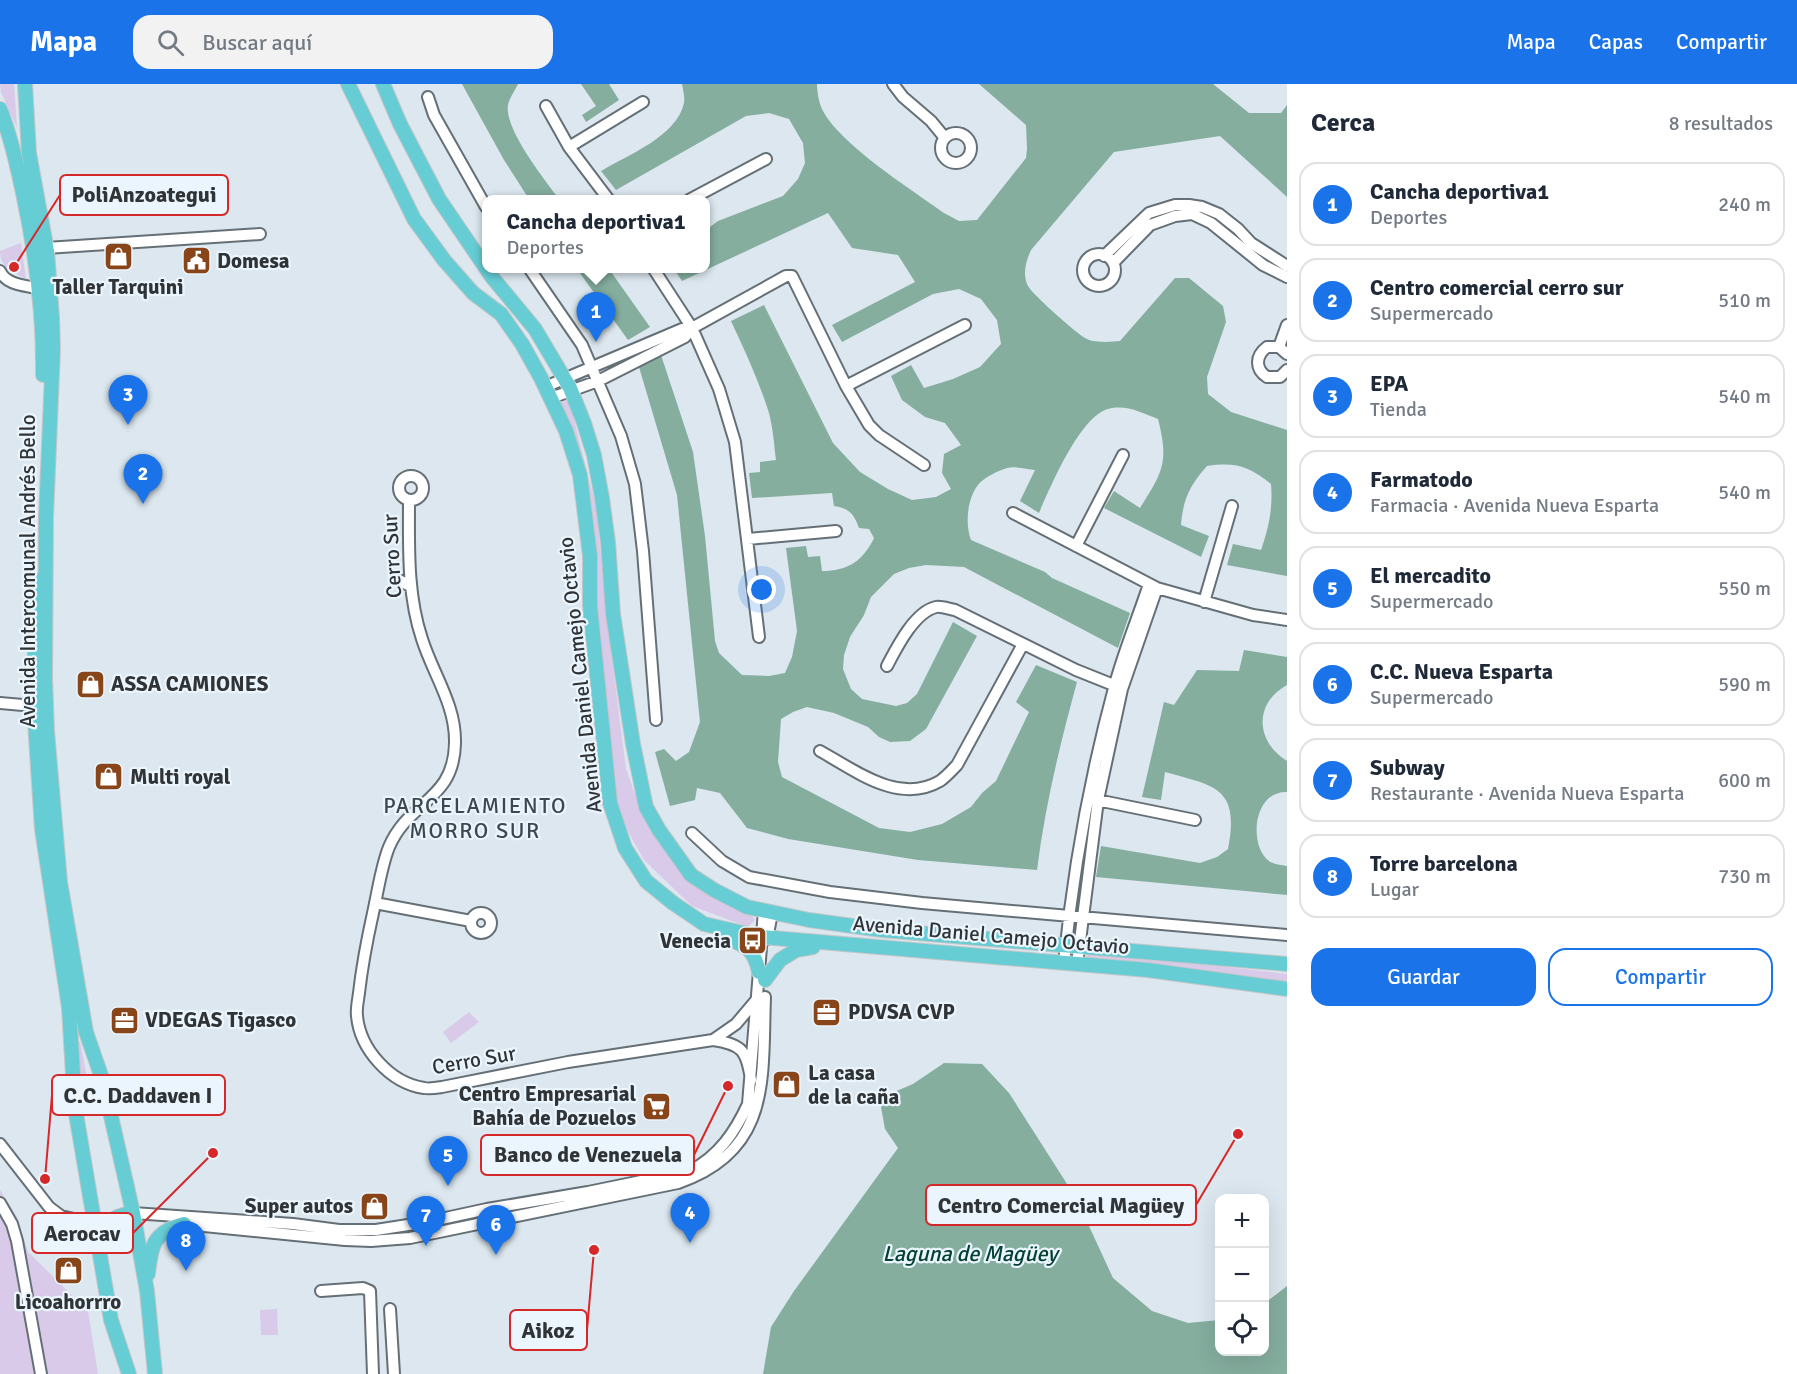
<!DOCTYPE html>
<html lang="es">
<head>
<meta charset="utf-8">
<style>
  body { margin:0; font-family:Signika,sans-serif; background:#f2f2f3; color:#1f2937 }
  .controls { position:absolute; right:18px; bottom:18px; display:grid; overflow:hidden; border-radius:12px; box-shadow:0 6px 24px #0002 }
  .controls button { width:54px; height:54px; display:grid; place-items:center; padding:0; border:0; border-bottom:2px solid #e0e1e3; background:#fff; color:#1f2937; font:30px sans-serif }
  .you { position:absolute; left:762px; top:506px; width:21px; height:21px; margin:-15px; border:4px solid #fff; border-radius:50%; background:#1a73e8; box-shadow:0 0 0 9px #1a73e833 }
  .badge { display:grid; place-items:center; width:39px; height:39px; border-radius:50%; background:#1a73e8; color:#fff; font-size:20px; font-weight:700 }
  .pin { position:absolute; translate:-50% -50px; filter:drop-shadow(0 2px 3px #0008) }
  .pin::after { content:''; position:absolute; top:32px; width:21px; height:18px; background:inherit; clip-path:polygon(0 0,100% 0,50% 100%) }
  .popup { position:absolute; left:482px; top:111px; width:228px; height:78px; box-sizing:border-box; display:grid; place-content:center; border-radius:12px; background:#fff; filter:drop-shadow(0 2px 4px #0005); font-size:20px; white-space:nowrap; color:#747a83 }
  .popup b { font-size:22px; color:#1f2937 }
  .popup::after { content:''; position:absolute; left:50%; top:100%; margin-left:-12px; border:12px solid transparent; border-top-color:#fff }
  .list { margin:0; padding:0; list-style:none }
  h2 { display:flex; justify-content:space-between; align-items:center; height:78px; margin:0; padding:0 24px; font-size:26px }
  h2 small { font-size:20px; font-weight:400; color:#747a83 }
  .list li { display:grid; grid-template-columns:39px 1fr auto; gap:18px; align-items:center; box-sizing:border-box; height:84px; margin:0 12px 12px; padding:0 12px; border:2px solid #e0e1e3; border-radius:18px }
  .list b { display:block; font-size:22px; white-space:nowrap }
  .list p { margin:0; font-size:20px; white-space:nowrap; color:#747a83 }
  .list em { font-size:20px; font-style:normal; color:#747a83 }
  .actions { display:flex; gap:12px; padding:18px 24px }
  .actions a { flex:1; padding:14px 0; border:2px solid #1a73e8; border-radius:18px; text-align:center; font-size:21px; color:#1a73e8 }
  .actions .main { background:#1a73e8; color:#fff }
  .icon { flex:none; width:33px; height:33px; fill:none; stroke:currentColor; stroke-width:2; stroke-linecap:round; stroke-linejoin:round }
  .map { position:relative; flex:none; width:1287px; height:1290px; overflow:hidden }
  header { display:flex; align-items:center; gap:36px; box-sizing:border-box; height:84px; padding:0 30px; background:#1a73e8; color:#fff }
  header strong { font-size:28px }
  nav { display:flex; gap:33px; margin-inline-start:auto; font-size:21px }
  .search { width:420px; height:54px; background:#f2f2f3; display:flex; align-items:center; gap:15px; box-sizing:border-box; padding:0 21px; border-radius:18px; color:#747a83; font-size:22px }
  main { display:flex }
  aside { flex:1; background:#fff }
  .map>svg:first-child { display:block }
  .green { fill:#d8cae8 }
  .water { fill:#85ae9f }
  .lines { fill:none; stroke-linecap:round; stroke-linejoin:round }
  .minor-casing { stroke:#656f76; stroke-width:14 }
  .major-casing { stroke:#c5c6c7; stroke-width:16 }
  .minor { stroke:#fff; stroke-width:10 }
  .major { stroke:#66cdd5; stroke-width:14 }
  .labels { text-anchor:middle; stroke-width:4.5; stroke-linejoin:round; paint-order:stroke }
  .poi-label { font-size:21px; font-weight:bold; fill:#303437; stroke:#eaf5fd; text-anchor:start }
  .street-label { font-size:21px; fill:#303437; stroke:#eaf5fd }
  .neighbourhood-label { font-size:22px; letter-spacing:1.5px; fill:#3d474d; stroke:#eaf5fd }
  .water-label { font-size:22px; font-style:italic; fill:#044132; stroke:#eaf5fd }
  .leader { fill:none; stroke:#d62828; stroke-width:2 }
  .callout-dot { fill:#d62828; stroke:#eaf5fd; stroke-width:2 }
  .callout { fill:#eaf5fd; stroke:#d62828; stroke-width:2 }
  .callout-label { font-size:22px; text-anchor:middle; font-weight:bold; fill:#303437 }
</style>
</head>
<body>
<header>
<strong>Mapa</strong>
<div class="search"><svg class="icon" aria-label="search" viewBox="0 0 24 24"><circle cx="10" cy="10" r="6"/><path d="M15 15l6 6"/></svg>Buscar aquí</div>
<nav><a>Mapa</a><a>Capas</a><a>Compartir</a></nav>
</header>
<main>
<div class="map">
<svg width="1287" height="1290" viewBox="0 0 1287 1290">
  <rect width="100%" height="100%" fill="#dce7ef"/>
  <path class="green" d="M 0,0 L 14,0 L 17,44 L 1,8 Z
    M 21,159 L 26,195 C 13,188 0,184 0,167 Z
    M 569,316 L 596,423 L 609,552 L 626,685 L 644,735 L 687,794 L 751,831 L 755,836 L 748,843 L 692,822 L 644,776 L 619,731 L 610,685 L 605,599 L 585,405 L 560,319 Z
    M 1088,870 L 1168,876 L 1287,890 L 1287,900 L 1178,882 L 1086,874 Z
    M 469,928 L 479,938 L 451,959 L 443,948 Z
    M 80,957 L 94,1030 L 86,1029 L 77,998 L 75,959 Z
    M 0,1106 L 17,1133 L 28,1168 L 88,1227 L 98,1290 L 0,1290 Z
    M 277,1225 L 278,1251 L 261,1251 L 260,1226 Z"/>
  <path class="water" d="M 462,0 L 518,0 C 515,6 509,15 508,21 C 504,45 545,96 559,115 L 529,115 L 504,76 Z
    M 581,0 L 609,0 L 619,16 L 586,38 L 582,31 L 596,22 Z
    M 682,0 L 817,0 C 817,8 819,20 823,27 C 842,62 911,105 944,129 L 959,137 L 977,136 L 1026,74 L 1027,65 L 1026,41 L 979,0 L 1213,0 L 1249,29 L 1281,29 L 1287,21 L 1287,113 L 1220,52 L 1114,68 L 1031,166 C 1026,177 1022,190 1028,202 C 1032,210 1078,251 1087,255 C 1095,259 1112,258 1120,257 L 1175,194 L 1189,194 L 1223,222 L 1226,238 L 1207,293 L 1208,310 L 1231,328 L 1287,346 L 1287,492 L 1227,481 L 1233,460 L 1261,466 C 1269,443 1273,424 1271,400 C 1248,382 1236,378 1207,382 C 1190,401 1183,415 1181,441 L 1209,452 L 1201,473 L 1104,424 L 1114,407 L 1140,424 C 1163,388 1169,378 1158,335 C 1142,329 1126,320 1108,325 C 1080,332 1050,404 1039,429 L 1020,417 L 1035,386 C 1027,385 1015,382 1007,384 C 998,387 984,393 978,401 C 967,415 965,440 971,456 L 1045,488 L 1052,494 L 1130,529 L 1118,564 L 964,483 L 926,481 L 909,484 L 894,490 L 871,513 L 864,531 L 850,553 L 844,571 L 843,585 L 851,605 L 862,615 L 896,622 L 907,619 L 917,610 L 953,538 L 977,552 L 926,645 L 910,657 L 890,658 L 879,653 L 868,643 L 834,629 L 807,623 L 793,628 L 781,635 L 778,678 L 782,693 L 879,744 L 910,748 L 942,740 L 971,723 L 982,709 L 996,697 L 1029,628 L 1016,618 L 1036,581 L 1077,598 C 1060,660 1045,722 1037,786 L 918,776 L 788,755 L 747,744 L 720,709 L 697,704 L 695,716 L 670,722 L 655,668 L 664,665 L 676,677 L 689,668 L 700,638 L 677,411 L 639,283 L 661,271 L 693,368 L 705,452 L 715,557 L 719,569 L 742,591 L 769,592 L 785,589 L 792,573 L 797,547 L 786,464 L 806,462 L 808,473 L 820,472 L 822,487 C 848,487 863,477 874,454 L 869,445 L 859,444 C 854,430 849,424 834,422 L 832,409 L 752,414 L 749,389 L 760,388 L 760,378 L 776,376 C 774,360 773,344 769,329 C 759,297 745,267 731,237 L 764,221 L 833,359 L 860,388 L 888,405 L 912,416 L 936,413 L 951,405 L 942,389 L 944,370 L 961,361 L 945,339 L 925,333 L 902,316 L 891,292 L 911,281 L 924,304 L 953,295 L 980,283 L 1001,260 L 997,236 L 981,215 L 959,205 L 933,210 L 842,258 L 832,241 L 915,198 L 898,171 L 852,164 L 828,129 L 682,197 L 674,185 L 706,184 L 706,146 L 718,137 L 783,112 L 798,95 L 805,79 L 803,59 L 789,35 L 769,29 L 746,32 L 616,106 L 601,87 C 628,71 677,52 684,19 C 685,13 683,6 682,0 Z
    M 577,185 L 609,185 L 650,243 L 628,256 Z
    M 1244,566 L 1287,573 L 1287,601 C 1254,619 1255,657 1287,677 L 1287,708 C 1252,707 1249,763 1269,777 C 1273,780 1281,781 1287,782 L 1287,811 L 1096,793 L 1101,762 L 1200,779 L 1217,773 L 1228,765 C 1240,703 1215,702 1165,688 L 1161,716 L 1142,713 L 1164,618 L 1174,621 L 1197,586 L 1239,587 Z
    M 944,979 L 982,980 L 1009,1009 L 1076,1114 L 1113,1194 L 1152,1227 L 1188,1239 L 1219,1236 L 1220,1268 L 1264,1268 L 1265,1219 L 1287,1202 L 1287,1290 L 763,1290 L 771,1243 L 794,1207 L 898,1064 L 885,1045 L 881,1023 L 892,1009 L 913,1000 Z"/>
  <g class="lines">
    <defs>
      <path id="minor" d="M 893,0 L 903,13 L 931,37 L 945,54
        M 428,13 L 434,31 L 486,123
        M 546,22 L 569,63 L 609,116
        M941 64a15 15 0 1 1 30 0a15 15 0 1 1-30 0Z
        M 569,63 L 643,18
        M 689,116 L 766,75
        M 46,164 L 260,150
        M1083 186a16 16 0 1 1 32 0a16 16 0 1 1-32 0Z
        M 1104,172 L 1149,129 L 1175,121 L 1189,121 L 1202,123 L 1219,130 L 1238,145 L 1251,159 L 1287,182
        M 1113,179 L 1150,141 L 1175,132 L 1192,130 L 1211,139 L 1263,181 L 1287,193
        M 529,184 L 582,261 L 621,352 L 635,400 L 643,467 L 656,636
        M 653,184 L 692,244 L 719,305 L 735,358 L 759,553
        M 0,187 C 7,202 26,201 40,205
        M 1279,263 L 1287,241
        M 1287,270 L 1279,263 L 1267,263 C 1255,272 1255,285 1267,293 L 1280,293 L 1287,286
        M 846,302 L 965,241
        M 545,303 L 682,245 L 692,244
        M 551,314 L 598,297 L 685,253 L 692,244 L 786,192 L 792,192 L 846,302 L 869,341 L 879,351 L 924,381
        M399 404a12 12 0 1 1 24 0a12 12 0 1 1-24 0Z
        M 409,416 C 409,463 407,510 422,555 C 433,590 456,621 455,659 C 454,717 409,716 389,763 C 381,783 378,807 373,829 C 367,856 362,882 359,909 C 358,917 356,925 357,932 C 360,965 390,999 424,1004 C 429,1005 436,1004 442,1003 L 568,978 L 713,956 C 742,960 747,967 751,996
        M 1013,429 L 1157,504 L 1253,531 L 1287,536
        M 748,455 L 836,447
        M 1076,462 L 1123,371
        M 399,496 L 410,502
        M 1204,518 L 1232,422
        M 887,582 C 896,565 914,528 936,523 C 941,522 949,525 955,526 L 1076,586 L 1121,604
        M 0,619 L 34,622
        M 820,667 C 856,687 899,721 940,697 C 946,693 952,686 957,681 L 1023,560
        M 1092,715 L 1195,736
        M 692,749 L 722,777 L 749,793 L 830,808 L 922,819 L 1287,851
        M 375,819 L 471,837
        M471 839a10 10 0 1 1 20 0a10 10 0 1 1-20 0Z
        M 767,855 L 772,829
        M 1064,879 C 1073,787 1090,693 1114,604 C 1123,569 1138,534 1149,500
        M 1077,880 L 1098,716 L 1122,605 L 1157,504
        M 713,956 L 736,940 L 758,914
        M 0,1060 L 49,1123 L 61,1132 L 95,1140
        M 0,1119 L 12,1140 L 17,1157 L 41,1290
        M 133,1129 L 293,1140 L 339,1146 L 376,1146 L 427,1138 L 487,1125 L 588,1108 L 690,1087 C 719,1072 735,1048 748,1020 L 764,827
        M 184,1140 L 345,1156 L 371,1157 L 410,1154 L 678,1099 C 772,1067 762,994 765,913
        M 321,1207 L 363,1204 L 370,1207 L 373,1290
        M 390,1225 L 394,1290"/>
      <path id="major" d="M 25,0 L 29,69 L 47,167 L 52,233 L 53,265 L 46,433 L 45,595 L 47,647 L 60,798 L 86,948 L 103,997 L 133,1129 L 147,1207 L 155,1290
        M 348,0 L 414,135 L 444,176 L 473,209 L 501,230 L 522,260 L 541,294 L 566,347 L 580,391 L 590,472 L 590,522 L 610,719 L 625,764 L 646,797 L 673,819 L 704,840 L 761,853 L 1148,886 L 1287,905
        M 383,0 L 400,40 L 439,115 L 492,193 L 535,245 L 570,304 L 584,339 L 594,371 L 602,414 L 608,458 L 613,530 L 633,660 L 646,723 L 659,746 L 691,791 L 714,806 L 747,823 L 809,836 L 882,846 L 1287,880
        M 0,25 C 11,53 17,80 23,109 C 36,170 44,229 43,291
        M 36,496 L 34,622 L 42,745 L 69,924 L 75,1024 L 111,1236 L 129,1290
        M 724,852 C 745,862 754,864 759,888
        M 765,896 L 780,876 L 796,866 L 813,863
        M 98,1157 C 107,1138 112,1132 133,1129
        M 148,1190 C 151,1162 153,1148 184,1140"/>
    </defs>
    <use href="#minor" class="minor-casing"/>
    <use href="#major" class="major-casing"/>
    <use href="#minor" class="minor"/>
    <use href="#major" class="major"/>
  </g>
  <defs>
    <symbol id="shop-square" viewBox="-11 -11 22 22"><rect x="-9" y="-9" width="18" height="18" rx="4" fill="#89451a" stroke="#eaf5fd"/><path d="M-5-2.5h2.3a2.7 3.5 0 0 1 5.4 0H5L5.5 6h-11ZM-1.5-2.5h3a1.5 2.3 0 0 0-3 0Z" fill="#fff"/></symbol>
    <symbol id="civic-square" viewBox="-11 -11 22 22"><rect x="-9" y="-9" width="18" height="18" rx="4" fill="#89451a" stroke="#eaf5fd"/><path d="M-.6-6.5H3V-4.5H.6V-3L4-1V1h2V6H-6V1h2V-1L-.6-3ZM-1.2 2.5V6h2.4V2.5Z" fill="#fff"/></symbol>
    <symbol id="bus-square" viewBox="-11 -11 22 22"><rect x="-9" y="-9" width="18" height="18" rx="4" fill="#89451a" stroke="#eaf5fd"/><path d="M-5-6H5V4H4V6H2V4H-2V6H-4V4H-5ZM-3.5-4V0h7V-4ZM-3.5 1.2v1.5H-2V1.2ZM2 1.2v1.5H3.5V1.2Z" fill="#fff"/></symbol>
    <symbol id="office-square" viewBox="-11 -11 22 22"><rect x="-9" y="-9" width="18" height="18" rx="4" fill="#89451a" stroke="#eaf5fd"/><path d="M-6-3h4V-5.5h4V-3h4V5H-6ZM-1-4.5V-3h2v-1.5ZM-6 0V1H6V0Z" fill="#fff"/></symbol>
    <symbol id="supermarket-square" viewBox="-11 -11 22 22"><rect x="-9" y="-9" width="18" height="18" rx="4" fill="#89451a" stroke="#eaf5fd"/><path d="M-6-5.5h2.5l.6 2H6L4.5 2H-2.5L-4.4-4H-6ZM-1.5 3.2a1.3 1.3 0 1 0 .1 0ZM3 3.2a1.3 1.3 0 1 0 .1 0Z" fill="#fff"/></symbol>
  </defs>
  <g fill-rule="evenodd">
    <use href="#shop-square" x="102" y="156" width="33" height="33"/>
    <use href="#civic-square" x="180" y="160" width="33" height="33"/>
    <use href="#shop-square" x="74" y="584" width="33" height="33"/>
    <use href="#shop-square" x="92" y="676" width="33" height="33"/>
    <use href="#bus-square" x="736" y="840" width="33" height="33"/>
    <use href="#office-square" x="810" y="912" width="33" height="33"/>
    <use href="#office-square" x="108" y="920" width="33" height="33"/>
    <use href="#shop-square" x="770" y="984" width="33" height="33"/>
    <use href="#supermarket-square" x="640" y="1006" width="33" height="33"/>
    <use href="#shop-square" x="358" y="1106" width="33" height="33"/>
    <use href="#shop-square" x="52" y="1170" width="33" height="33"/>
  </g>
  <g class="labels">
    <g class="poi-label">
      <text x="217" y="184">Domesa</text>
      <text x="118" y="210" text-anchor="middle">Taller Tarquini</text>
      <text x="111" y="607">ASSA CAMIONES</text>
      <text x="130" y="700">Multi royal</text>
      <text x="731" y="864" text-anchor="end">Venecia</text>
      <text x="848" y="935">PDVSA CVP</text>
      <text x="145" y="943">VDEGAS Tigasco</text>
      <text x="808" y="996">La casa<tspan x="808" dy="24">de la caña</tspan></text>
      <text x="636" y="1017" text-anchor="end">Centro Empresarial<tspan x="636" dy="24">Bahía de Pozuelos</tspan></text>
      <text x="353" y="1129" text-anchor="end">Super autos</text>
      <text x="68" y="1225" text-anchor="middle">Licoahorrro</text>
    </g>
    <g class="street-label">
      <text transform="translate(392 472) rotate(-93)" y="7">Cerro Sur</text>
      <text transform="translate(28 487) rotate(-90)" y="7">Avenida Intercomunal Andrés Bello</text>
      <text transform="translate(580 591) rotate(-96)" y="7">Avenida Daniel Camejo Octavio</text>
      <text transform="translate(991 851) rotate(5)" y="7">Avenida Daniel Camejo Octavio</text>
      <text transform="translate(474 976) rotate(-10)" y="7">Cerro Sur</text>
    </g>
    <g class="neighbourhood-label">
      <text x="475" y="729">PARCELAMIENTO<tspan x="475" dy="25">MORRO SUR</tspan></text>
    </g>
    <g class="water-label">
      <text x="970" y="1177">Laguna de Magüey</text>
    </g>
  </g>
  <path class="leader" d="M14 183L60 111M45 1095L52 1011M728 1002L694 1071M1238 1050L1196 1121M213 1069L133 1149M594 1166L587 1246"/>
  <g class="callout-dot">
    <circle cx="14" cy="183" r="6"/>
    <circle cx="45" cy="1095" r="6"/>
    <circle cx="728" cy="1002" r="6"/>
    <circle cx="1238" cy="1050" r="6"/>
    <circle cx="213" cy="1069" r="6"/>
    <circle cx="594" cy="1166" r="6"/>
  </g>
  <g class="callout">
    <rect x="60" y="91" width="168" height="40" rx="6"/>
    <rect x="52" y="991" width="173" height="40" rx="6"/>
    <rect x="481" y="1051" width="213" height="40" rx="6"/>
    <rect x="926" y="1101" width="270" height="40" rx="6"/>
    <rect x="32" y="1129" width="101" height="40" rx="6"/>
    <rect x="510" y="1226" width="77" height="40" rx="6"/>
  </g>
  <g class="callout-label">
    <text x="144" y="118">PoliAnzoategui</text>
    <text x="138" y="1019">C.C. Daddaven I</text>
    <text x="588" y="1078">Banco de Venezuela</text>
    <text x="1061" y="1129">Centro Comercial Magüey</text>
    <text x="82" y="1157">Aerocav</text>
    <text x="548" y="1254">Aikoz</text>
  </g>
</svg>
<div class="controls">
<button>+</button>
<button>−</button>
<button><svg class="icon" aria-label="locate" viewBox="0 0 24 24"><circle cx="12" cy="12" r="6"/><path d="M12 2v4M12 18v4M2 12h4M18 12h4"/></svg></button>
</div>
<div class="you"></div>
<div class="pin badge" style="left:596px;top:258px">1</div>
<div class="popup"><b>Cancha deportiva1</b>Deportes</div>
<div class="pin badge" style="left:143px;top:420px">2</div>
<div class="pin badge" style="left:128px;top:341px">3</div>
<div class="pin badge" style="left:690px;top:1159px">4</div>
<div class="pin badge" style="left:448px;top:1102px">5</div>
<div class="pin badge" style="left:496px;top:1171px">6</div>
<div class="pin badge" style="left:426px;top:1162px">7</div>
<div class="pin badge" style="left:186px;top:1187px">8</div>
</div>
<aside>
<h2>Cerca<small>8 resultados</small></h2>
<ul class="list">
<li><span class="badge">1</span><div><b>Cancha deportiva1</b><p>Deportes</p></div><em>240 m</em></li>
<li><span class="badge">2</span><div><b>Centro comercial cerro sur</b><p>Supermercado</p></div><em>510 m</em></li>
<li><span class="badge">3</span><div><b>EPA</b><p>Tienda</p></div><em>540 m</em></li>
<li><span class="badge">4</span><div><b>Farmatodo</b><p>Farmacia · Avenida Nueva Esparta</p></div><em>540 m</em></li>
<li><span class="badge">5</span><div><b>El mercadito</b><p>Supermercado</p></div><em>550 m</em></li>
<li><span class="badge">6</span><div><b>C.C. Nueva Esparta</b><p>Supermercado</p></div><em>590 m</em></li>
<li><span class="badge">7</span><div><b>Subway</b><p>Restaurante · Avenida Nueva Esparta</p></div><em>600 m</em></li>
<li><span class="badge">8</span><div><b>Torre barcelona</b><p>Lugar</p></div><em>730 m</em></li>
</ul>
<div class="actions"><a class="main">Guardar</a><a>Compartir</a></div>
</aside>
</main>
</body>
</html>
